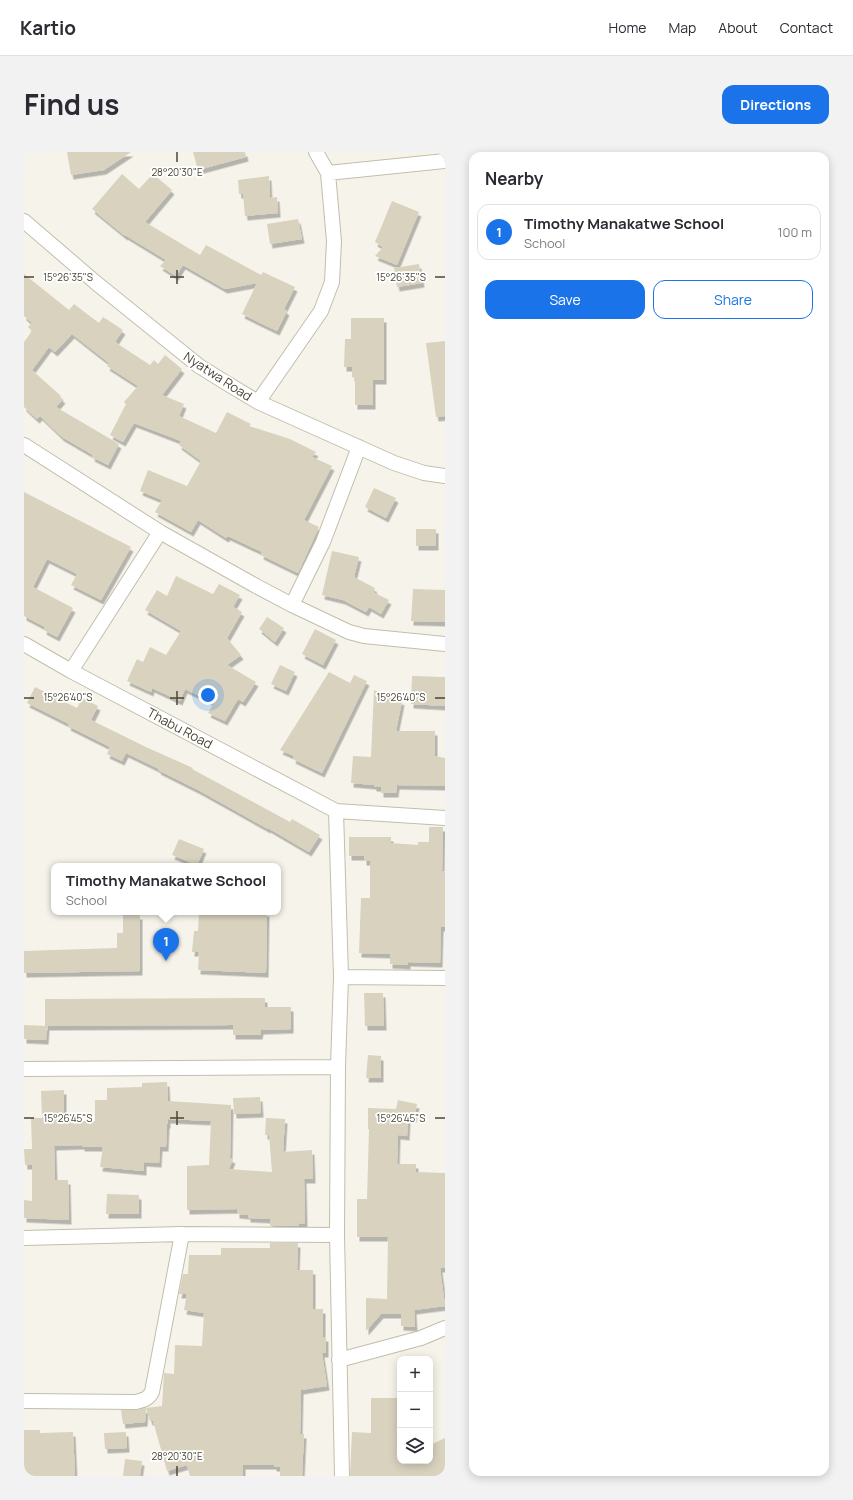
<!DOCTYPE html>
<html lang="en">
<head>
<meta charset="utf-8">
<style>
  body { margin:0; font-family:Manrope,sans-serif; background:#f2f2f3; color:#2b2b33 }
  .controls { position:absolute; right:12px; bottom:12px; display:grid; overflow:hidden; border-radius:8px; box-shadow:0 2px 10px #0003 }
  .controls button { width:36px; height:36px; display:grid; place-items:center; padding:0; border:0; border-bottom:1px solid #e1e1e2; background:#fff; color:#2b2b33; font:20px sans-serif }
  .you { position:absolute; left:184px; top:543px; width:14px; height:14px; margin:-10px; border:3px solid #fff; border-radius:50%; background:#1a73e8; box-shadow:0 0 0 6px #1a73e833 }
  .badge { display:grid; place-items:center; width:26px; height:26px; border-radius:50%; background:#1a73e8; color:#fff; font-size:13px; font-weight:700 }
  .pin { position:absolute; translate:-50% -33px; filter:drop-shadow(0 1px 2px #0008) }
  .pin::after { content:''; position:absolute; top:21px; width:14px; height:12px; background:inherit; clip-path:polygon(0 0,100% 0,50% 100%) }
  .popup { position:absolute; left:27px; top:711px; width:230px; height:52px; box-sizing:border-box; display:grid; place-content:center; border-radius:8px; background:#fff; filter:drop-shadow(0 1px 3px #0005); font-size:13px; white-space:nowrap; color:#7c7c81 }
  .popup b { font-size:15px; color:#2b2b33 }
  .popup::after { content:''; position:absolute; left:50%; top:100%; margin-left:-8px; border:8px solid transparent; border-top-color:#fff }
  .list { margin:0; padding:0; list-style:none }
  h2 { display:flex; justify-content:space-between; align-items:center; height:52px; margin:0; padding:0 16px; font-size:17px }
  h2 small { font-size:13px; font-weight:400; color:#7c7c81 }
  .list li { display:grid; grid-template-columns:26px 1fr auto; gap:12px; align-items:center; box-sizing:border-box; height:56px; margin:0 8px 8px; padding:0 8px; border:1px solid #e1e1e2; border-radius:12px }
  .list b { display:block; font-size:15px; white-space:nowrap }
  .list p { margin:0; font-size:13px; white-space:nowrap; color:#7c7c81 }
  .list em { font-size:13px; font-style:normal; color:#7c7c81 }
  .actions { display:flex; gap:8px; padding:12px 16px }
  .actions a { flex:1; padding:9px 0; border:1px solid #1a73e8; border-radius:12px; text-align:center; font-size:14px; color:#1a73e8 }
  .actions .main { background:#1a73e8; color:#fff }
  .icon { flex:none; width:22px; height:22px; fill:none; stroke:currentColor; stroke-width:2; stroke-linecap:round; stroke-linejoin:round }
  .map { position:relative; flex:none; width:421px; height:1324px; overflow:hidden; border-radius:12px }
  header { display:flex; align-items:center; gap:24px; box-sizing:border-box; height:56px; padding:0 20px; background:#fff; border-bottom:1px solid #e1e1e2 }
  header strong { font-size:19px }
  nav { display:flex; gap:22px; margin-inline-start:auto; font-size:14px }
  .intro { display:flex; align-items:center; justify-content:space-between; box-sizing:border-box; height:96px; padding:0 24px }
  h1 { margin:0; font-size:28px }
  .button { padding:10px 18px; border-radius:12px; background:#1a73e8; color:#fff; font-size:14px; font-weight:700 }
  main { display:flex; gap:24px; padding:0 24px }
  aside { flex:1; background:#fff; border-radius:12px; box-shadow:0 2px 10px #0003 }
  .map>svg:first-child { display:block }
  .building { fill:#d8d2be; filter:url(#shadow) }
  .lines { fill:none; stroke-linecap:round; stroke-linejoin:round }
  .street-casing { stroke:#c2beab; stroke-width:16 }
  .street { stroke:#fff; stroke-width:14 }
  .ticks { fill:none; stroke:#4a4637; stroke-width:1.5 }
  .labels { text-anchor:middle; stroke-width:3.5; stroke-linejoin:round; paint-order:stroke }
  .street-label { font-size:13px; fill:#4a4637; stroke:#fff }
  .ticks-label { font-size:10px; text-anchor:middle; fill:#4a4637; stroke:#fff; stroke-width:3.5; stroke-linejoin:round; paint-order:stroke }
</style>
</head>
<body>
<header>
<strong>Kartio</strong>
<nav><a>Home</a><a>Map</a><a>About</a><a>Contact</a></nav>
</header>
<div class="intro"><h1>Find us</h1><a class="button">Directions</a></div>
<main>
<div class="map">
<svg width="421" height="1324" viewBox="0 0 421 1324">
  <defs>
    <filter id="shadow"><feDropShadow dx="2.5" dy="4.5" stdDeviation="0" flood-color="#0004"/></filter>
  </defs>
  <rect width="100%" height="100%" fill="#f6f4ea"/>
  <path class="building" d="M 43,0 L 107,0 L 80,18 L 47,23 Z
    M 169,0 L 221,0 L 222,5 L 174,18 Z
    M 98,22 L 115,37 L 129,22 L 148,38 L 121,70 L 176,103 L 182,93 L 237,123 L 239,120 L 271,135 L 260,157 L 263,159 L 253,179 L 218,162 L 233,131 L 201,137 L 159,113 L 152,124 L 136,114 L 142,108 L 101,83 L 101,84 L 68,57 Z
    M 245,24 L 246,46 L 253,45 L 254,61 L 221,64 L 219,42 L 215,42 L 214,28 Z
    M 368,49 L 395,60 L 373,113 L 351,104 L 359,95 L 351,90 Z
    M 274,67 L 278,87 L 246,92 L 243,72 Z
    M 395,112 L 398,131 L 373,135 L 370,116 Z
    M 0,122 L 45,158 L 50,152 L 75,171 L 79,165 L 99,178 L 91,190 L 126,213 L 130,208 L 134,212 L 141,203 L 158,217 L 138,243 L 160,252 L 155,264 L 192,281 L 203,260 L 227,272 L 225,274 L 266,287 L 292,300 L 288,305 L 308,314 L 280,368 L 295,375 L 274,421 L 237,403 L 238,400 L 204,384 L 202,386 L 174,368 L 167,380 L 131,360 L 138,348 L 116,339 L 124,318 L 163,334 L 177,309 L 155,293 L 157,289 L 110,271 L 99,290 L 86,283 L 102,252 L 100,250 L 114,234 L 83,214 L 85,211 L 48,182 L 31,200 L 25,195 L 8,218 L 37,244 L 36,245 L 39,247 L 32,255 L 95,292 L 84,313 L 68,305 L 69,303 L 38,285 L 16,264 L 13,267 L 0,255 L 0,190 L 8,179 L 4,175 L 8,171 L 0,164 Z
    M 327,166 L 360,166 L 360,228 L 349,228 L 349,253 L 331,253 L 331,226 L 328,225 L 328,215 L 320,215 L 321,187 L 327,187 Z
    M 421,189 L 421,264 L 412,265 L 402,191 Z
    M 350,336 L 372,346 L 362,366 L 341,355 Z
    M 0,340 L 107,395 L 77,448 L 47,433 L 53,422 L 23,407 L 9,435 L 49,456 L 33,485 L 20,478 L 21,475 L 0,464 Z
    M 392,377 L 412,377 L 412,394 L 392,394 Z
    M 308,399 L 335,405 L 330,425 L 351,436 L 349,440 L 365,448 L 357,462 L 345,455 L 342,460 L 319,448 L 298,443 Z
    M 152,424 L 189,442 L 195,432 L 216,443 L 209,455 L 218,460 L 203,486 L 217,503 L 203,513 L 232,530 L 219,550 L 214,547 L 201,569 L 184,561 L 190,551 L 161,537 L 156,549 L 128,536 L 127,540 L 103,529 L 113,507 L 119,510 L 126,495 L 142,503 L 157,479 L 121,458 L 133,438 L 143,444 Z
    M 389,437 L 421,438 L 421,470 L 387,469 Z
    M 243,465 L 260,476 L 251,490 L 235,477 Z
    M 291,477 L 312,488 L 299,513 L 278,502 Z
    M 256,513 L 271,520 L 262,539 L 247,532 Z
    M 305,520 L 326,531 L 330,523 L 343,529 L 298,621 L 269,607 L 270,604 L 256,598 Z
    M 388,524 L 421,525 L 421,554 L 387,552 Z
    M 11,535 L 53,556 L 58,546 L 74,554 L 67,568 L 124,596 L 169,616 L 168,617 L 266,670 L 268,667 L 296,683 L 285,700 L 244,676 L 244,677 L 176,639 L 134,618 L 135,617 L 102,601 L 98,609 L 83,602 L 86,595 L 44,574 L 45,572 L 3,551 Z
    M 350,538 L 378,549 L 372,579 L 411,579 L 411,604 L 421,606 L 421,634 L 373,633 L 372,641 L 357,641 L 357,635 L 350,635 L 350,633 L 327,631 L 329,604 L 347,605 Z
    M 405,675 L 419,675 L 418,719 L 421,720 L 421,775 L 417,775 L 416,811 L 384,810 L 384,813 L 366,812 L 366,802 L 335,801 L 337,746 L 346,746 L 346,709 L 340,709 L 340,704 L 325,704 L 325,685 L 367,685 L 367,691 L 394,693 L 394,690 L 405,690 Z
    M 155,687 L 180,697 L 173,713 L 148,703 Z
    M 218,760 L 243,760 L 242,821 L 174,818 L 175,800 L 168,800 L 170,779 L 174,779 L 175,761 L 218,763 Z
    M 99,763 L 116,763 L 116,819 L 0,821 L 0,799 L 93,796 L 93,781 L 99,781 Z
    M 340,841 L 359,841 L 360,874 L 341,874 Z
    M 241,846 L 241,855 L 267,855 L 267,877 L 237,878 L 236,883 L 209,883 L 209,873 L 21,874 L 21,847 Z
    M 0,873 L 23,874 L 22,888 L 0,887 Z
    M 344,903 L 357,904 L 357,926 L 342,926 Z
    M 143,930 L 144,949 L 207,953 L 206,1006 L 209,1007 L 205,1017 L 248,1020 L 245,983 L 241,983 L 242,966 L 261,967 L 259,1000 L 288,998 L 289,1027 L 280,1027 L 281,1072 L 275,1071 L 275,1074 L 246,1074 L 246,1067 L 224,1066 L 224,1063 L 213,1062 L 213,1057 L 163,1058 L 163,1014 L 185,1013 L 187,969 L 144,967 L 144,972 L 143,972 L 142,995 L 136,995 L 135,1011 L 120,1010 L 120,1019 L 76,1015 L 79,995 L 58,995 L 58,993 L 30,994 L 31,1028 L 44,1028 L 45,1068 L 0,1066 L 0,1048 L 8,1049 L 8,1013 L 1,1013 L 0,997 L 8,997 L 7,966 L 18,966 L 17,939 L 40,938 L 40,969 L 71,969 L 71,948 L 83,948 L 83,936 L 118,935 L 118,931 Z
    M 236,945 L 237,961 L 210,962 L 209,946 Z
    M 374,948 L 393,952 L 390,966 L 384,965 L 383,984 L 374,983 L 373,1012 L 392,1012 L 392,1020 L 421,1021 L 421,1116 L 416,1116 L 421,1154 L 390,1158 L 391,1175 L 377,1174 L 377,1162 L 357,1162 L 342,1179 L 342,1146 L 363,1147 L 364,1085 L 333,1085 L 333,1047 L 343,1047 L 345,977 L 344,977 L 344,956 L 372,957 Z
    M 83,1042 L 115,1043 L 115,1062 L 82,1062 Z
    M 246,1091 L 274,1091 L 273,1118 L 289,1118 L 289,1157 L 299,1157 L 299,1185 L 302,1185 L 302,1201 L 298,1201 L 303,1234 L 277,1238 L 276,1282 L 280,1282 L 278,1324 L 256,1324 L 256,1315 L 250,1315 L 250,1313 L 219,1313 L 219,1324 L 166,1324 L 163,1313 L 143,1319 L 129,1269 L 126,1269 L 122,1256 L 138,1254 L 140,1221 L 150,1222 L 151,1193 L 178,1194 L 180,1161 L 160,1158 L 163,1142 L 155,1142 L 159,1122 L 164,1122 L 165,1103 L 197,1103 L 197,1096 L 246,1096 Z
    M 347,1246 L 375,1246 L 376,1309 L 406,1309 L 406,1293 L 421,1286 L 421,1324 L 326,1324 L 328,1280 L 347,1281 Z
    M 122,1256 L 121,1270 L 99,1272 L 97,1258 L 112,1258 Z
    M 0,1278 L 16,1278 L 16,1281 L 49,1280 L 51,1324 L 0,1324 Z
    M 102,1280 L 103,1296 L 81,1297 L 80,1281 Z
    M 101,1307 L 118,1309 L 116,1324 L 99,1324 Z"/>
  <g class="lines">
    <defs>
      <path id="street" d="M 304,21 L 421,9
        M 0,69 L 71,130 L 175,214 L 204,232 L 234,250 L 370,311 L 400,321 L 421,324
        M 234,250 L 297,159 L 308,130 L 310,89 L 304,21 L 292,0
        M 0,293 L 136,380 L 232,434 L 268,453 L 325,480 L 340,484 L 421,492
        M 268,453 L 299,390 L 335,295
        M 0,492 L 47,519 L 312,659 L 421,666
        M 47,519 L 136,380
        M 312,659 L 317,825 L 314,915 L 313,1083 L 318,1324
        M 317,825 L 421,826
        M 0,917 L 314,915
        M 0,1086 L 158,1082 L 313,1083
        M 315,1208 L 397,1186 L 421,1176
        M 0,1249 L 112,1250 C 120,1248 124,1247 128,1240 L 158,1082"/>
    </defs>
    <use href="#street" class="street-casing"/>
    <use href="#street" class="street"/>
  </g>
  <path class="ticks" d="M 153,0 L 153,10M 153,118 L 153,132M 0,125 L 10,125M 146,125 L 160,125M 411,125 L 421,125M 153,539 L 153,553M 0,546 L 10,546M 146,546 L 160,546M 411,546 L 421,546M 153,959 L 153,973M 0,966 L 10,966M 146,966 L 160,966M 411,966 L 421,966M 153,1314 L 153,1324"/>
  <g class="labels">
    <g class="street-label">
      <text transform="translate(194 224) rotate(33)" y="5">Nyatwa Road</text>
      <text transform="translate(156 576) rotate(28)" y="5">Thabu Road</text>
    </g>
  </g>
  <g class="ticks-label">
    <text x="153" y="24">28°20'30"E</text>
    <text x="44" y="129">15°26'35"S</text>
    <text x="377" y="129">15°26'35"S</text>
    <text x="44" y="549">15°26'40"S</text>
    <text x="377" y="549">15°26'40"S</text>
    <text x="44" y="970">15°26'45"S</text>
    <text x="377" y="970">15°26'45"S</text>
    <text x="153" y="1308">28°20'30"E</text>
  </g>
</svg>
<div class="controls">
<button>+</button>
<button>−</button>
<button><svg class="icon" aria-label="layers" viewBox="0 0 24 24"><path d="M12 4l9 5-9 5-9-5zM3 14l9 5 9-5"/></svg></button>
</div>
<div class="you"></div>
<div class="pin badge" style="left:142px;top:809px">1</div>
<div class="popup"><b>Timothy Manakatwe School</b>School</div>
</div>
<aside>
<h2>Nearby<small></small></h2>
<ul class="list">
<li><span class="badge">1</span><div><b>Timothy Manakatwe School</b><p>School</p></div><em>100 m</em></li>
</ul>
<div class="actions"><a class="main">Save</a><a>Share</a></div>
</aside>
</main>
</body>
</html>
